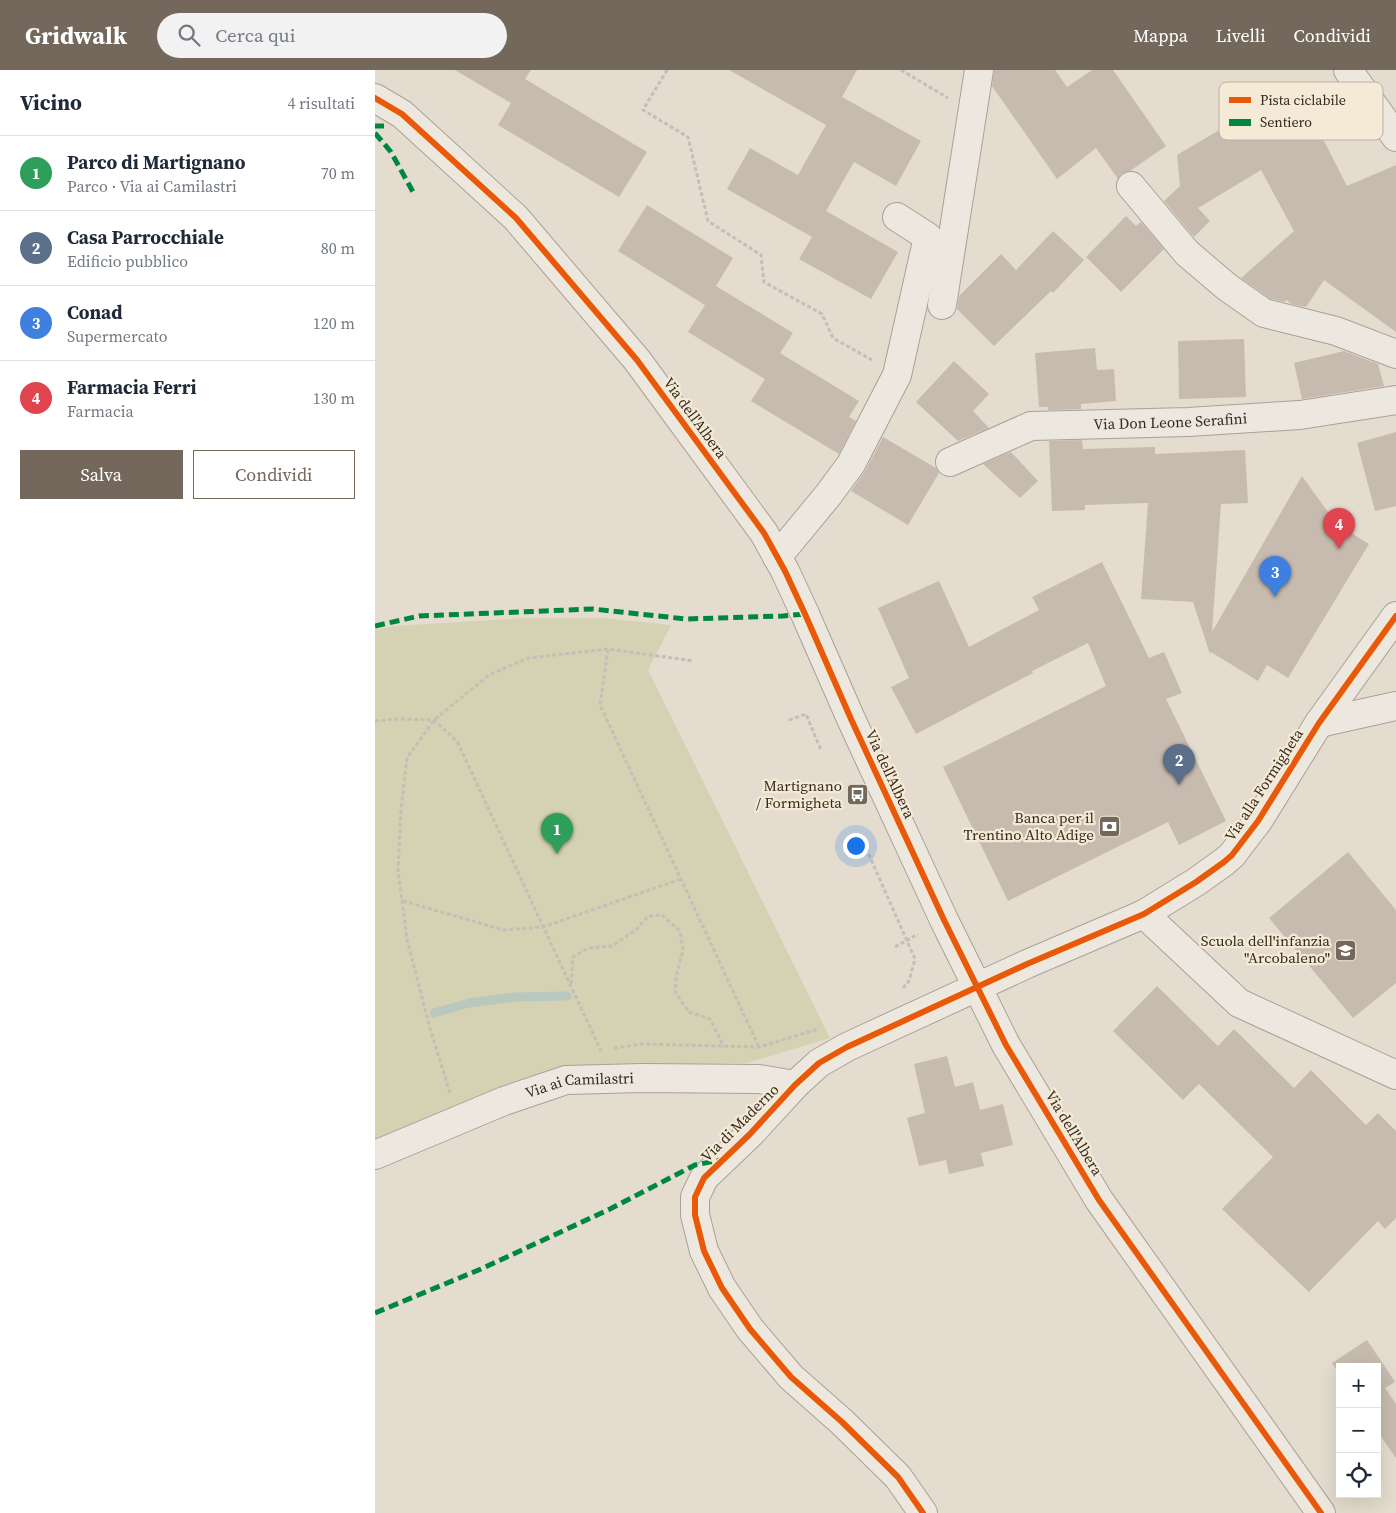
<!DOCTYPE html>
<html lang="it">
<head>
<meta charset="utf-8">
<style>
  body { margin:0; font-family:"Source Serif 4",serif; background:#f2f2f3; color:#1f2937 }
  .controls { position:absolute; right:15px; bottom:15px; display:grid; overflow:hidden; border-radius:0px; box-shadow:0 5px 20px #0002 }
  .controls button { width:45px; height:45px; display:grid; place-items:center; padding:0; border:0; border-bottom:1px solid #e0e1e3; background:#fff; color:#1f2937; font:25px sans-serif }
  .you { position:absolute; left:480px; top:775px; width:18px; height:18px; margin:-12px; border:4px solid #fff; border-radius:50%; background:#1a73e8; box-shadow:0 0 0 8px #1a73e833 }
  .badge { display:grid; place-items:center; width:32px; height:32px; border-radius:50%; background:#74685d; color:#fff; font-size:16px; font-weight:700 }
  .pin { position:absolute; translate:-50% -41px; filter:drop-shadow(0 1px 2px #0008) }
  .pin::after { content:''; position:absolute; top:26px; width:18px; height:15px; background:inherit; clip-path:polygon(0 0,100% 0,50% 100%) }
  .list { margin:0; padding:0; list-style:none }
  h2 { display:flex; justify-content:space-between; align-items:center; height:65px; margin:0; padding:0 20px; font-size:21px }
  h2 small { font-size:16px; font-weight:400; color:#747a83 }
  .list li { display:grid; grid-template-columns:32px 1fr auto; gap:15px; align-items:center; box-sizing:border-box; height:75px; padding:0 20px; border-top:1px solid #e0e1e3 }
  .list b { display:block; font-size:19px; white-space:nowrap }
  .list p { margin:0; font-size:16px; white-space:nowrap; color:#747a83 }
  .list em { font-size:16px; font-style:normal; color:#747a83 }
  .actions { display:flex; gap:10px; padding:15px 20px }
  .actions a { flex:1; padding:11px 0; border:1px solid #74685d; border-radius:0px; text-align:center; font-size:18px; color:#74685d }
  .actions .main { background:#74685d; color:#fff }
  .icon { flex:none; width:28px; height:28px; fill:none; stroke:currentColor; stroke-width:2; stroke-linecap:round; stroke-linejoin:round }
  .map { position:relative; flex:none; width:1021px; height:1443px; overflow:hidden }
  header { display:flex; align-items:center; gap:30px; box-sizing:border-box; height:70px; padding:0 25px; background:#74685d; color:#fff }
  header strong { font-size:24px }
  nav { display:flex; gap:28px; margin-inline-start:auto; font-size:18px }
  .search { width:350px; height:45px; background:#f2f2f3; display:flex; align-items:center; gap:12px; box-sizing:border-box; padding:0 18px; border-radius:28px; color:#747a83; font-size:19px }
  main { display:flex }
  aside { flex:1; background:#fff }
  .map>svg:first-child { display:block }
  .green { fill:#d4d2b2 }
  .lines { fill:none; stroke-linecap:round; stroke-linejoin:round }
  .stream { stroke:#b9c8be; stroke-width:9 }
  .building { fill:#c7bbaf }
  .minor-casing { stroke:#a9a197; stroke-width:30 }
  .path { stroke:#c5beb6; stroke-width:3; stroke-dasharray:4 2.5; stroke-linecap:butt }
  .minor { stroke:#ece8e0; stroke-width:28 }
  .quiet { stroke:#00873e; stroke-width:5; stroke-dasharray:10 5; stroke-linecap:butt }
  .cycleway-casing { stroke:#f4ead5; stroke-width:9 }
  .cycleway { stroke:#e8590c; stroke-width:6 }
  .labels { text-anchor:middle; stroke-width:4.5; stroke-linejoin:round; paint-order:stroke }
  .street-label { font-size:15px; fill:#372a20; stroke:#f4ead5 }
  .poi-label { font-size:15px; fill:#372a20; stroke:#f4ead5; text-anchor:end }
  .key { fill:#f4ead5; stroke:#bbb09f; stroke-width:1 }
  .key-label { font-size:14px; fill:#372a20 }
</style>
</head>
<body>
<header>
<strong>Gridwalk</strong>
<div class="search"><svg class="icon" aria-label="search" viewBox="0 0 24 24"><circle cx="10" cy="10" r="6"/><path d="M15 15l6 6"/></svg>Cerca qui</div>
<nav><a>Mappa</a><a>Livelli</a><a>Condividi</a></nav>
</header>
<main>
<aside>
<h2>Vicino<small>4 risultati</small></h2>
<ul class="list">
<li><span class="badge" style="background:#2e9e5b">1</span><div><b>Parco di Martignano</b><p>Parco · Via ai Camilastri</p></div><em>70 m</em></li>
<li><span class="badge" style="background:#5c6f8a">2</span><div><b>Casa Parrocchiale</b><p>Edificio pubblico</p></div><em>80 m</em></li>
<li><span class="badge" style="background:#3f7fe0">3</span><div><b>Conad</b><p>Supermercato</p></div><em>120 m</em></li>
<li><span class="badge" style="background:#e0444e">4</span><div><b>Farmacia Ferri</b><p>Farmacia</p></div><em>130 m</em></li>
</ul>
<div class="actions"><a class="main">Salva</a><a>Condividi</a></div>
</aside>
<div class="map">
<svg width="1021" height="1443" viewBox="0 0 1021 1443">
  <rect width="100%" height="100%" fill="#e4dcce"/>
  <path class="green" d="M 151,548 L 228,548 L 296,555 L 273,600 L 455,968 L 372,993 L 255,995 L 215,998 L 0,1069 L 0,560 L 19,556 Z"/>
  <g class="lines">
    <path class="stream" d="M 59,943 L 94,933 L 140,927 L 192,926"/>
  </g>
  <path class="building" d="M 80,0 L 156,0 L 150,9 L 272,82 L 244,127 L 123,55 L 136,33 Z
    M 354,0 L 482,0 L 467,27 L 546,71 L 521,116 L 479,92 L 451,141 L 523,182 L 496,229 L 424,189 L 437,167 L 352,119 L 375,78 L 423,105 L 451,55 Z
    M 619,0 L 680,0 L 692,17 L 717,0 L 738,0 L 791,76 L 755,101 L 746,104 L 743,109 L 721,78 L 682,109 L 617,16 Z
    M 917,17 L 948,69 L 972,116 L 1021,95 L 1021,262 L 949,210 L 931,237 L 916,234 L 912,230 L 909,232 L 896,229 L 866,208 L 919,161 L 886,100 L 823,138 L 835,151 L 819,167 L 789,131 L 805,116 L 802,85 Z
    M 272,135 L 358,188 L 341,216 L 418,263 L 405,283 L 484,331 L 474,347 L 481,351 L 464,384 L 376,331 L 390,309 L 313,262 L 330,235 L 243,181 Z
    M 751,146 L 761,156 L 766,152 L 789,179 L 746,222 L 711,187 Z
    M 678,161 L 709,190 L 678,223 L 676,221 L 619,276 L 582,239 L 584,226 L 626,184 L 641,200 Z
    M 869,269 L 871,327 L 804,329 L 803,271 Z
    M 720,278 L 722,300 L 739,299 L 741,331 L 706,334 L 706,339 L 673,340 L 673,337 L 664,337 L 660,283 Z
    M 969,281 L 1003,294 L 1009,316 L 927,329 L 919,293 Z
    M 579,291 L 614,324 L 598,341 L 614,358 L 583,371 L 541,332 Z
    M 1021,362 L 1021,436 L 1000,441 L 982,373 Z
    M 508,367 L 561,398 L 564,403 L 533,455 L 476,421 L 490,401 Z
    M 707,370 L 708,379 L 780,377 L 780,384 L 870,380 L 873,433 L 846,434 L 837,562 L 927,406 L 960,452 L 958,452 L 994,474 L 913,608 L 892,595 L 883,611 L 836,582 L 835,584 L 818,532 L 766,529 L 773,433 L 710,435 L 710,440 L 677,441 L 674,371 Z
    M 636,382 L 663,411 L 645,428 L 608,394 Z
    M 727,492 L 774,588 L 789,582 L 807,623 L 791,629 L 851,751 L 804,775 L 793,752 L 633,831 L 568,697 L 731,616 L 713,573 L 657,601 L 658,603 L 541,664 L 516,617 L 534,608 L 503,538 L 564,511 L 594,577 L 664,540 L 657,527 Z
    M 973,782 L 1021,840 L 1021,913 L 978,948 L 894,848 Z
    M 782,916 L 843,976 L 859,959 L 919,1018 L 936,1000 L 991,1055 L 1003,1043 L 1021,1061 L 1021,1148 L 1010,1159 L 1003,1151 L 934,1222 L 847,1139 L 898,1087 L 824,1014 L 808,1030 L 738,961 Z
    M 572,986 L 580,1017 L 598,1012 L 605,1040 L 628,1034 L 638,1075 L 606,1083 L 609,1096 L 574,1104 L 571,1090 L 544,1096 L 532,1048 L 550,1043 L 539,994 Z
    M 992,1270 L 1020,1312 L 1010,1318 L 1021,1334 L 1021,1388 L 1002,1361 L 1002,1297 L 965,1297 L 965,1305 L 957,1293 Z"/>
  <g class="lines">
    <defs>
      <g id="minor">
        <path d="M 973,0 L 1021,67"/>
        <path d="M 0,28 L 27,44 L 141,148 L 262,290 L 389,463 L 410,501 L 430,544 L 476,649 L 569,850 L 631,975 L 724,1130 L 946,1443"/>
        <path d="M 756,116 L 812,183 L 852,217 L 889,243 L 961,261 L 1021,284"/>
        <path d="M 567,235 L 604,0"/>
        <path id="s1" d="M 575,392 L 656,356 L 813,352 L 925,345 L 1021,330"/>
        <path d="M 402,487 L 454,424 L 476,394 L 522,305 L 553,167 L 522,147"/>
        <path d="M 944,653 L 1021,636"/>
        <path d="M 769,844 L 864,933 L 1021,1005"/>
        <path id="s2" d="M 0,1085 L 129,1031 L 191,1010 L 267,1008 L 384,1009 L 420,1015"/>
        <path d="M 548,1443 L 523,1407 L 467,1352 L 416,1307 L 375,1259 L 347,1218 L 329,1181 L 320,1145 L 320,1127 L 329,1108 L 375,1064 L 420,1015 L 444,993 L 472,977 L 652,894 L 769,844 L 821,812 L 849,792 L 857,785 L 883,751 L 944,653 L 1021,546"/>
      </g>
    </defs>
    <use href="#minor" class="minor-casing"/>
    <path class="path" d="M 292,0 L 268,40 L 313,67 L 333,151 L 386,185 L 389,212 L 447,244 L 458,268 L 497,290
      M 526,0 L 573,28
      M 931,40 L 956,24
      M 233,579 L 225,635 L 384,977
      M 414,650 L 431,644 L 446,680
      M 0,651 L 23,649 L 59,650 L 82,671 L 226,981
      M 491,778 L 540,889 L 534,911 L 528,918
      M 28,831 L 129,860 L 168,857 L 306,809
      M 520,877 L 543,864
      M 196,914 L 198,887 L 213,878 L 237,876 L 262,859 L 273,846 L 287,845 L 305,861 L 308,880 L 302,903 L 300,922 L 314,942 L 335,949 L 349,977
      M 239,978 L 267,974 L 384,977 L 443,959
      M 75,1023 L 54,955 L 32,869 L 23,800 L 26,739 L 32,688 L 59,650 L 114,605 L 153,588 L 233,579 L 319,591"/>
    <use href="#minor" class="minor"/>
    <path class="quiet" d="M 0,56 L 9,56
      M 0,63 L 16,82 L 38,122
      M 0,556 L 44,546 L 218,539 L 311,549 L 408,546 L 430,544
      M 0,1243 L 106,1199 L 235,1139 L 320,1095 L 345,1090"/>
    <defs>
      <path id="cycleway" d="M 0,28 L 27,44 L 141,148 L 262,290 L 389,463 L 410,501 L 430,544 L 476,649 L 569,850 L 631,975 L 724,1130 L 946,1443
        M 548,1443 L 523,1407 L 467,1352 L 416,1307 L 375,1259 L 347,1218 L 329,1181 L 320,1145 L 320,1127 L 329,1108 L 375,1064 L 420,1015 L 444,993 L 472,977 L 652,894 L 769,844 L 821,812 L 849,792 L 857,785 L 883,751 L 944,653 L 1021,546"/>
    </defs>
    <use href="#cycleway" class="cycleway-casing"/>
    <use href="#cycleway" class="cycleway"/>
  </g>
  <defs>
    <symbol id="bus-square" viewBox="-11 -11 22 22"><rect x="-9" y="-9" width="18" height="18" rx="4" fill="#74685d" stroke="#f4ead5"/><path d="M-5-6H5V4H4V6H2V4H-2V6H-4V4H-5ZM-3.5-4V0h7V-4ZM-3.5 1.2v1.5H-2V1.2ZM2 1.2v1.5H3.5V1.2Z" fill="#fff"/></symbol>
    <symbol id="bank-square" viewBox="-11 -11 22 22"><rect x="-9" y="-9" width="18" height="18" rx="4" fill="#74685d" stroke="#f4ead5"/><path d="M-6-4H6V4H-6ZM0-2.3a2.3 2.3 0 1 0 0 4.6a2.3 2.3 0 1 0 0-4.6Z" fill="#fff"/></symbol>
    <symbol id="school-square" viewBox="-11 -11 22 22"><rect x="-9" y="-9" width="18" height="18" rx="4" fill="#74685d" stroke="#f4ead5"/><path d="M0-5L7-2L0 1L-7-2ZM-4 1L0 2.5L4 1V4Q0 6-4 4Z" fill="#fff"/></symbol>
  </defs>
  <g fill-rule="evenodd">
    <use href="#bus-square" x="470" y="712" width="25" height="25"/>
    <use href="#bank-square" x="722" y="744" width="25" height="25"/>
    <use href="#school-square" x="958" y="868" width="25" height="25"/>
  </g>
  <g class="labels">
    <g class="street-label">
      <text transform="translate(320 348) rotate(54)" y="5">Via dell'Albera</text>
      <text dy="5" stroke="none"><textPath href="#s1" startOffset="228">Via Don Leone Serafini</textPath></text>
      <text transform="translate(515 704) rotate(65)" y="5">Via dell'Albera</text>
      <text transform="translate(889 715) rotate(-57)" y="5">Via alla Formigheta</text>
      <text dy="5" stroke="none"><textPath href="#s2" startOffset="218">Via ai Camilastri</textPath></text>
      <text transform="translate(365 1053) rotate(-45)" y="5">Via di Maderno</text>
      <text transform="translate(699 1063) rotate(59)" y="5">Via dell'Albera</text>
    </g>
    <g class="poi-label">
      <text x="467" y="721">Martignano<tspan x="467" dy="17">/ Formigheta</tspan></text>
      <text x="719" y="753">Banca per il<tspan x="719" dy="17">Trentino Alto Adige</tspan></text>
      <text x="955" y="876">Scuola dell'infanzia<tspan x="955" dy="17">"Arcobaleno"</tspan></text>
    </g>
  </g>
  <rect x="844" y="12" width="164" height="58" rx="8" class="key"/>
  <rect x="854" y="27" width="22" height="6" fill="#e8590c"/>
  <rect x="854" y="49" width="22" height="7" fill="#00873e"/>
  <g class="key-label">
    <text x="885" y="35">Pista ciclabile</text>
    <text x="885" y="57">Sentiero</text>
  </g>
</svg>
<div class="controls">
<button>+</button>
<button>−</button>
<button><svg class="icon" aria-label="locate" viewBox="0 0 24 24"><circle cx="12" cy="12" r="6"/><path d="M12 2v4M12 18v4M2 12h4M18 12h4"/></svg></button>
</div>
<div class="you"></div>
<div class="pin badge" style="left:182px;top:784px;background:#2e9e5b">1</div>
<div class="pin badge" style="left:804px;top:715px;background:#5c6f8a">2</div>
<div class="pin badge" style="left:900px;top:527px;background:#3f7fe0">3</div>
<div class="pin badge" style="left:964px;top:479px;background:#e0444e">4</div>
</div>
</main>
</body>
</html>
